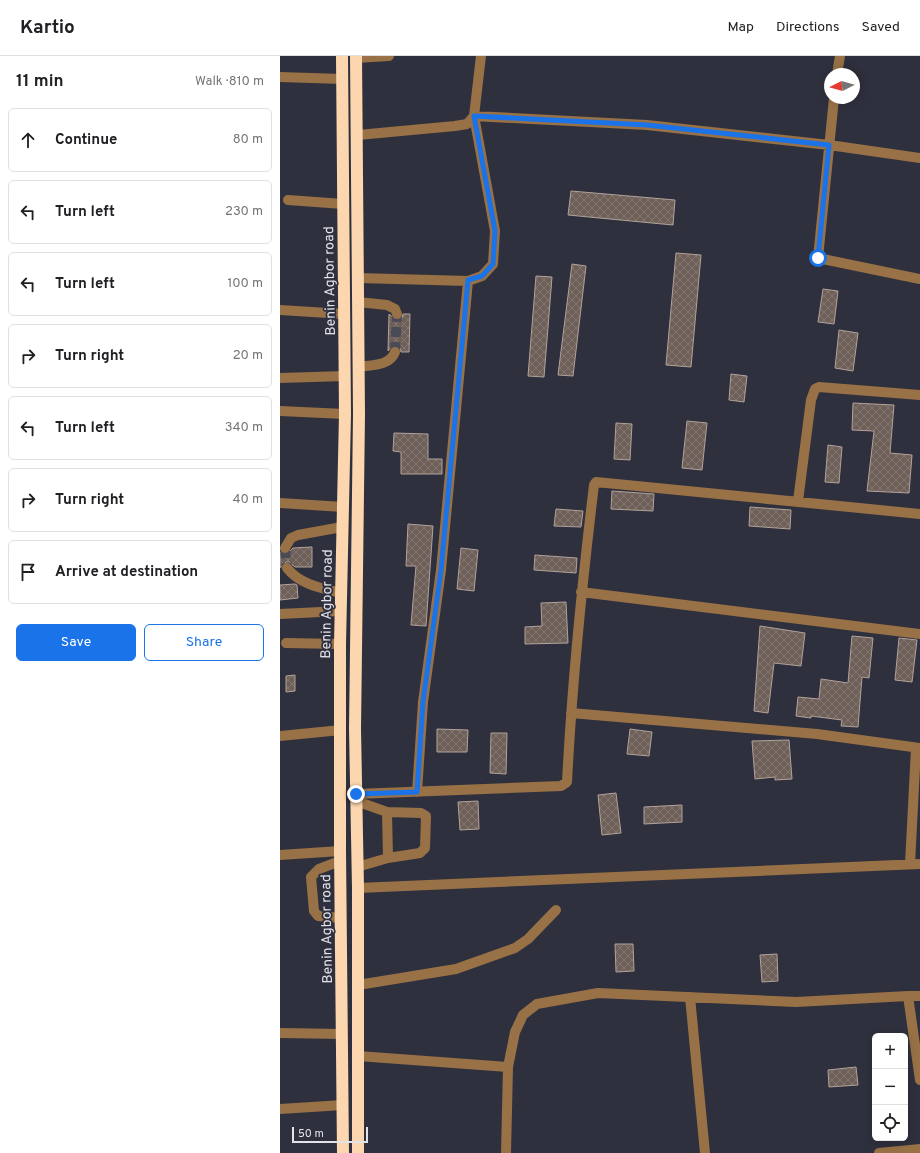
<!DOCTYPE html>
<html lang="en">
<head>
<meta charset="utf-8">
<style>
  body { margin:0; font-family:Overpass,sans-serif; background:#f6f6f6; color:#202124 }
  .controls { position:absolute; right:12px; bottom:12px; display:grid; overflow:hidden; border-radius:6px; box-shadow:0 2px 10px #0003 }
  .controls button { width:36px; height:36px; display:grid; place-items:center; padding:0; border:0; border-bottom:1px solid #e0e0e0; background:#fff; color:#202124; font:20px sans-serif }
  .compass { position:absolute; left:544px; top:12px; width:36px; height:36px; border-radius:50%; background:#fff; box-shadow:0 2px 10px #0003; rotate:264deg }
  .scale { position:absolute; left:12px; bottom:10px; width:76px; box-sizing:border-box; padding-left:4px; border:2px solid #e1e2ea; border-top:0; font-size:11px; line-height:14px; white-space:nowrap; color:#e1e2ea; -webkit-text-stroke:3px #2f303d; paint-order:stroke }
  .stop { position:absolute; width:12px; height:12px; margin:-9px; border:3px solid #1a73e8; border-radius:50%; background:#fff }
  .stop.end { background:#1a73e8; border-color:#fff; box-shadow:0 1px 4px #0008 }
  .list { margin:0; padding:0; list-style:none }
  h2 { display:flex; justify-content:space-between; align-items:center; height:52px; margin:0; padding:0 16px; font-size:17px }
  h2 small { font-size:13px; font-weight:400; color:#757577 }
  .list li { display:grid; grid-template-columns:26px 1fr auto; gap:12px; align-items:center; box-sizing:border-box; height:64px; margin:0 8px 8px; padding:0 8px; border:1px solid #e0e0e0; border-radius:6px }
  .list b { display:block; font-size:15px; white-space:nowrap }
  .list em { font-size:13px; font-style:normal; color:#757577 }
  .actions { display:flex; gap:8px; padding:12px 16px }
  .actions a { flex:1; padding:9px 0; border:1px solid #1a73e8; border-radius:6px; text-align:center; font-size:14px; color:#1a73e8 }
  .actions .main { background:#1a73e8; color:#fff }
  .icon { flex:none; width:22px; height:22px; fill:none; stroke:currentColor; stroke-width:2; stroke-linecap:round; stroke-linejoin:round }
  .map { position:relative; flex:none; width:640px; height:1097px; overflow:hidden }
  header { display:flex; align-items:center; gap:24px; box-sizing:border-box; height:56px; padding:0 20px; background:#fff; border-bottom:1px solid #e0e0e0 }
  header strong { font-size:19px }
  nav { display:flex; gap:22px; margin-inline-start:auto; font-size:14px }
  main { display:flex }
  aside { flex:1; background:#fff }
  .map>svg:first-child { display:block }
  .building { fill:url(#building-cross-hatch); stroke:#b2a29b }
  .lines { fill:none; stroke-linecap:round; stroke-linejoin:round }
  .minor-tunnel { stroke:#4a4b57; stroke-width:10; stroke-dasharray:10 5; stroke-linecap:butt }
  .minor { stroke:#987146; stroke-width:10 }
  .highway { stroke:#fcd6ae; stroke-width:12 }
  .route { stroke:#1a73e8; stroke-width:5 }
  .labels { text-anchor:middle; stroke-width:3.5; stroke-linejoin:round; paint-order:stroke }
  .street-label { font-size:14px; fill:#e1e2ea; stroke:#2f303d }
</style>
</head>
<body>
<header>
<strong>Kartio</strong>
<nav><a>Map</a><a>Directions</a><a>Saved</a></nav>
</header>
<main>
<aside>
<h2>11 min<small>Walk · 810 m</small></h2>
<ul class="list">
<li><svg class="icon" aria-label="ahead" viewBox="0 0 24 24"><path d="M12 20V5M6 11l6-6 6 6"/></svg><div><b>Continue</b></div><em>80 m</em></li>
<li><svg class="icon" aria-label="left" viewBox="0 0 24 24"><path d="M17 20v-9H6M10 6l-5 5 5 5"/></svg><div><b>Turn left</b></div><em>230 m</em></li>
<li><svg class="icon" aria-label="left" viewBox="0 0 24 24"><path d="M17 20v-9H6M10 6l-5 5 5 5"/></svg><div><b>Turn left</b></div><em>100 m</em></li>
<li><svg class="icon" aria-label="right" viewBox="0 0 24 24"><path d="M7 20v-9h11M14 6l5 5-5 5"/></svg><div><b>Turn right</b></div><em>20 m</em></li>
<li><svg class="icon" aria-label="left" viewBox="0 0 24 24"><path d="M17 20v-9H6M10 6l-5 5 5 5"/></svg><div><b>Turn left</b></div><em>340 m</em></li>
<li><svg class="icon" aria-label="right" viewBox="0 0 24 24"><path d="M7 20v-9h11M14 6l5 5-5 5"/></svg><div><b>Turn right</b></div><em>40 m</em></li>
<li><svg class="icon" aria-label="arrive" viewBox="0 0 24 24"><path d="M6 21V4h12l-3 4 3 4H6"/></svg><div><b>Arrive at destination</b></div></li>
</ul>
<div class="actions"><a class="main">Save</a><a>Share</a></div>
</aside>
<div class="map">
<svg width="640" height="1097" viewBox="0 0 640 1097">
  <defs>
    <pattern id="building-cross-hatch" width="8" height="8" patternUnits="userSpaceOnUse"><rect width="8" height="8" fill="#6e5f59"/><path d="M0 0l8 8M0 8l8-8" fill="none" stroke="#827671"/></pattern>
  </defs>
  <rect width="100%" height="100%" fill="#2f303d"/>
  <path class="building" d="M 291,135 L 395,144 L 393,169 L 288,159 Z
    M 396,197 L 421,199 L 411,311 L 386,309 Z
    M 292,208 L 306,210 L 293,320 L 278,319 Z
    M 256,220 L 272,221 L 264,321 L 248,320 Z
    M 543,233 L 558,235 L 554,268 L 538,266 Z
    M 109,258 L 116,264 L 122,262 L 123,258 L 130,258 L 129,296 L 121,296 L 120,292 L 115,290 L 111,291 L 108,295 Z
    M 559,274 L 578,277 L 573,315 L 555,312 Z
    M 451,318 L 467,320 L 464,346 L 449,344 Z
    M 573,347 L 614,349 L 610,397 L 632,399 L 629,437 L 587,435 L 594,375 L 572,374 Z
    M 407,365 L 427,367 L 422,414 L 402,412 Z
    M 336,367 L 352,368 L 350,404 L 334,403 Z
    M 114,377 L 148,378 L 148,403 L 162,403 L 162,418 L 121,418 L 121,396 L 113,395 Z
    M 548,389 L 562,391 L 559,427 L 545,426 Z
    M 332,435 L 374,438 L 373,455 L 331,453 Z
    M 470,451 L 511,454 L 510,473 L 469,470 Z
    M 276,453 L 303,455 L 301,471 L 274,470 Z
    M 128,468 L 153,470 L 146,570 L 131,569 L 136,510 L 126,510 Z
    M 32,491 L 32,511 L 15,511 L 9,506 L 6,506 L 0,512 L 0,496 L 5,498 L 8,497 L 13,492 Z
    M 181,492 L 198,494 L 194,535 L 177,533 Z
    M 255,499 L 297,502 L 296,517 L 254,514 Z
    M 15,528 L 17,529 L 18,542 L 0,544 L 0,529 Z
    M 286,546 L 288,587 L 245,588 L 245,571 L 262,570 L 261,547 Z
    M 480,570 L 525,577 L 521,610 L 494,607 L 488,657 L 474,655 Z
    M 572,580 L 593,582 L 589,622 L 582,621 L 578,671 L 561,670 L 562,664 L 531,660 L 531,662 L 516,660 L 518,641 L 539,643 L 541,623 L 568,627 Z
    M 619,582 L 637,584 L 632,626 L 615,624 Z
    M 15,619 L 15,635 L 6,636 L 6,620 Z
    M 157,673 L 188,674 L 187,696 L 157,696 Z
    M 350,673 L 372,676 L 369,700 L 347,698 Z
    M 211,677 L 227,677 L 226,718 L 210,717 Z
    M 509,684 L 512,723 L 495,724 L 495,721 L 475,723 L 472,685 Z
    M 336,737 L 341,777 L 322,779 L 318,739 Z
    M 198,745 L 199,773 L 180,774 L 178,746 Z
    M 402,749 L 402,766 L 364,768 L 364,751 Z
    M 335,888 L 353,888 L 354,915 L 336,916 Z
    M 497,898 L 498,925 L 482,926 L 480,899 Z
    M 576,1011 L 578,1029 L 549,1031 L 548,1014 Z"/>
  <g class="lines">
    <path class="minor-tunnel" d="M 115,296 L 117,258
      M 5,492 L 7,512"/>
    <path class="minor" d="M 76,2 L 109,0
      M 557,18 L 560,0
      M 0,21 L 62,23
      M 554,42 L 538,202 L 640,223
      M 78,79 L 175,70 L 187,68 L 194,60 L 201,0
      M 8,144 L 63,148
      M 78,222 L 188,225 L 202,220 L 213,208 L 215,175 L 194,60 L 367,69 L 549,89 L 640,102
      M 78,246 L 107,249 L 115,253 L 117,258
      M 0,254 L 64,258
      M 79,311 C 91,309 110,310 115,296
      M 0,322 L 65,320
      M 0,355 L 65,358
      M 518,445 L 531,344 L 535,333 L 539,331 L 640,339
      M 0,447 L 63,451
      M 5,492 L 11,482 L 18,479 L 62,471
      M 7,512 C 19,528 41,532 61,537
      M 301,536 L 640,578
      M 0,558 L 61,555
      M 6,587 L 60,588
      M 291,657 L 537,678 L 640,692
      M 0,680 L 61,674
      M 137,736 L 143,646 L 161,514 L 188,225
      M 76,738 L 281,730 L 287,726 C 292,627 302,528 314,429 L 316,426 L 640,458
      M 76,745 L 107,756 L 108,802 L 77,811
      M 107,756 L 141,757 L 146,760 L 145,792 L 140,797 L 108,802
      M 0,799 L 60,795
      M 60,805 L 39,813 L 31,821 L 34,855 L 38,860 L 61,862
      M 630,808 L 636,692
      M 78,832 L 640,808
      M 78,929 L 176,913 L 235,892 L 248,883 L 276,854
      M 640,940 L 628,940 L 640,1024
      M 410,941 L 425,1097
      M 0,977 L 62,978
      M 78,1000 L 228,1011
      M 0,1053 L 63,1049
      M 226,1097 L 228,1011 L 235,976 L 243,959 L 257,948 L 318,937 L 516,946 L 628,940
      M 599,1097 L 640,1093"/>
    <path class="highway" d="M 62,0 L 65,358 L 60,588 L 60,795 L 63,1097
      M 76,0 L 79,358 L 75,673 L 78,832 L 78,1097"/>
  </g>
  <g class="lines">
    <path class="route" d="M 76,738 L 137,736 L 143,646 L 161,514 L 188,224 L 202,220 L 213,208 L 215,175 L 194,60 L 367,69 L 549,89 L 538,202"/>
  </g>
  <g class="labels">
    <g class="street-label">
      <text transform="translate(49 225) rotate(-91)" y="5">Benin Agbor road</text>
      <text transform="translate(46 548) rotate(-89)" y="5">Benin Agbor road</text>
      <text transform="translate(46 873) rotate(-91)" y="5">Benin Agbor road</text>
    </g>
  </g>
</svg>
<div class="controls">
<button>+</button>
<button>−</button>
<button><svg class="icon" aria-label="locate" viewBox="0 0 24 24"><circle cx="12" cy="12" r="6"/><path d="M12 2v4M12 18v4M2 12h4M18 12h4"/></svg></button>
</div>
<svg class="compass" viewBox="-18 -18 36 36"><path d="M0-13l5 13h-10z" fill="#e53935"/><path d="M0 13l5-13h-10z" fill="#757577"/></svg>
<div class="scale">50 m</div>
<div class="stop" style="left:538px;top:202px"></div>
<div class="stop end" style="left:76px;top:738px"></div>
</div>
</main>
</body>
</html>
